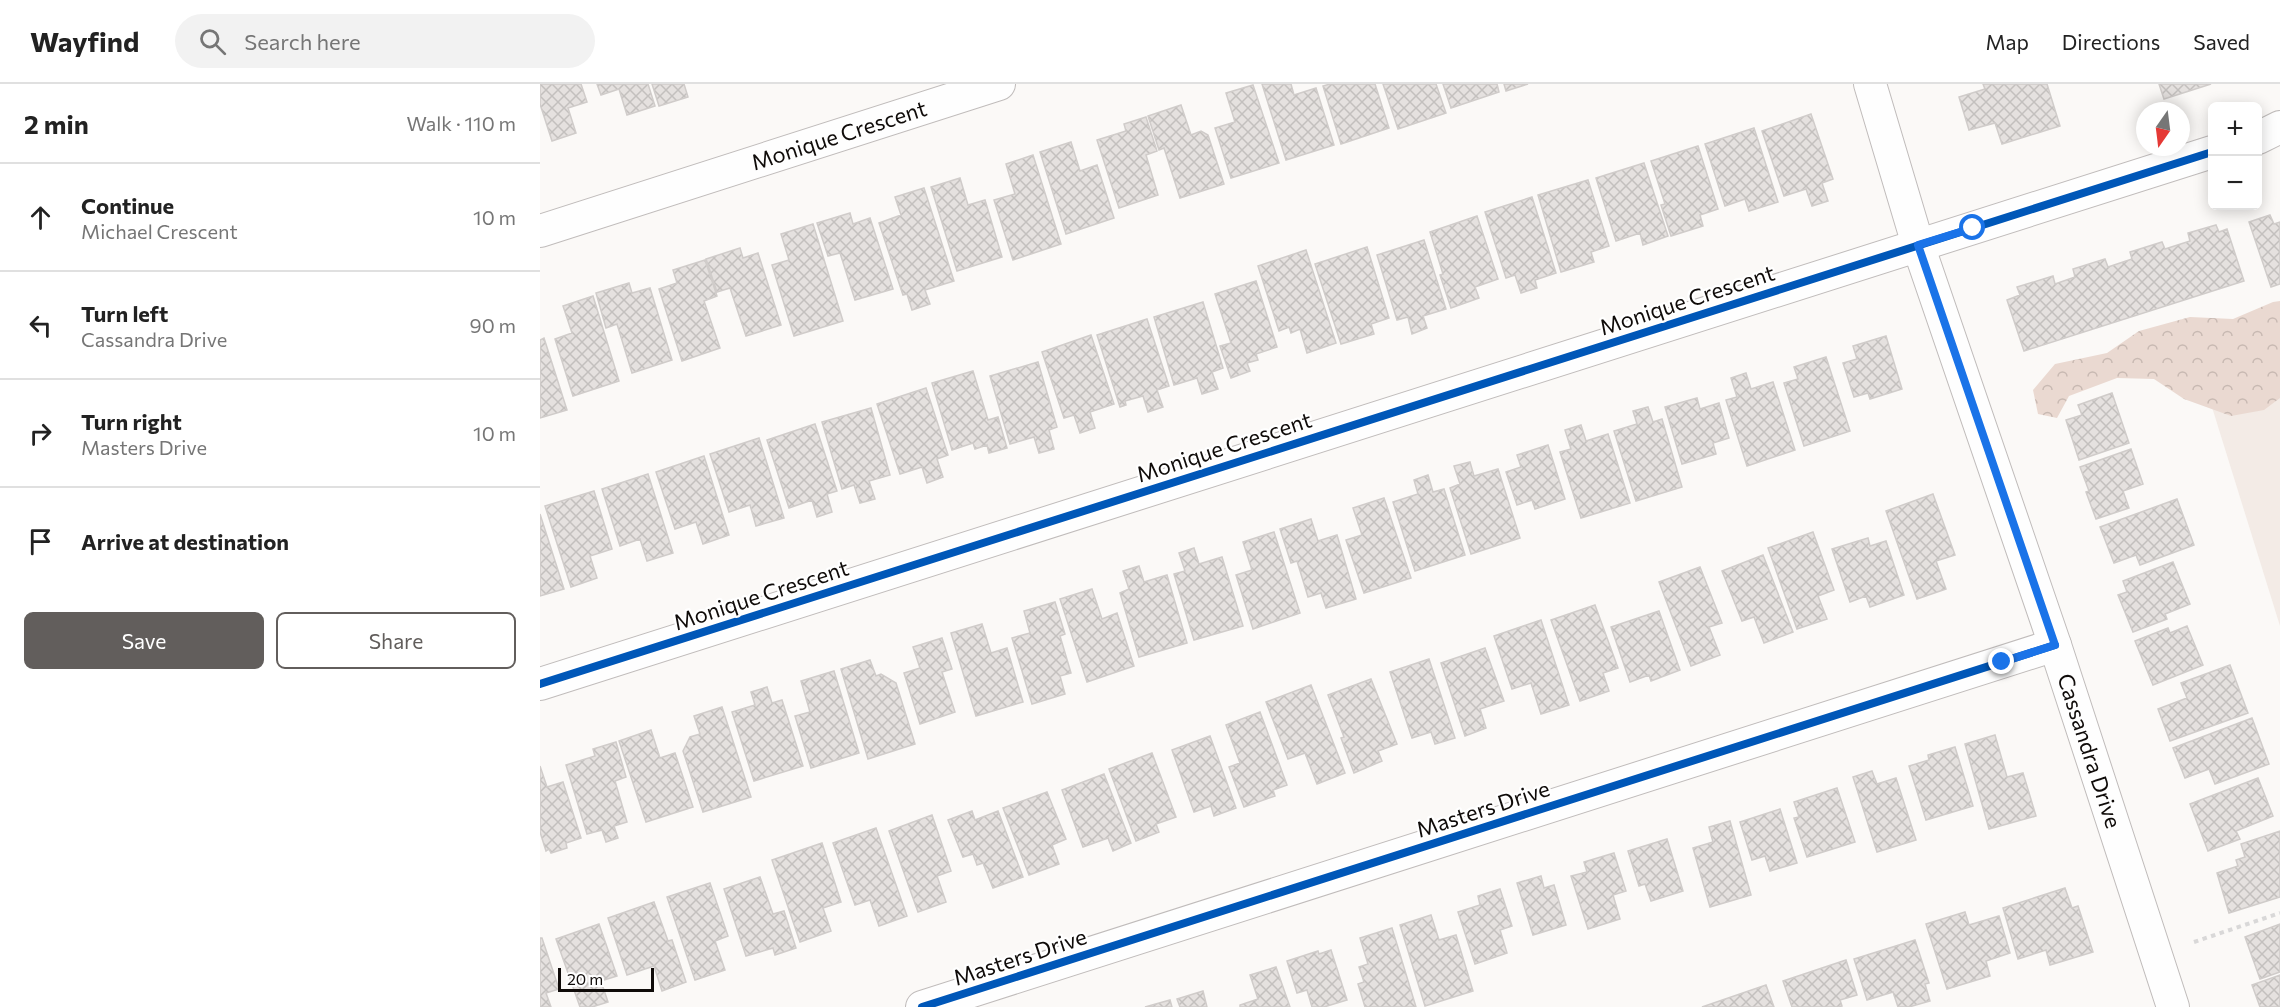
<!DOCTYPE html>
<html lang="en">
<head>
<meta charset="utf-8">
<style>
  body { margin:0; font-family:Commissioner,sans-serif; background:#f2f2f2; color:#222 }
  .controls { position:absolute; right:18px; top:18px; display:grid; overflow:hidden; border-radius:9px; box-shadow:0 3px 15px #0003 }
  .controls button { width:54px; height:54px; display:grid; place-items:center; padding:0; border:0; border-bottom:2px solid #e0e0e0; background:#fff; color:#222; font:30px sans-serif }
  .compass { position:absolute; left:1596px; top:18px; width:54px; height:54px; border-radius:50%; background:#fff; box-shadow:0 3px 15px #0003; rotate:194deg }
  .scale { position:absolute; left:18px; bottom:15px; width:96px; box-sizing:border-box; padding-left:6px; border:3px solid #0f0b09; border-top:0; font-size:16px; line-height:21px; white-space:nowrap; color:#0f0b09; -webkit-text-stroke:4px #fff; paint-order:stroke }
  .stop { position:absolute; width:18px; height:18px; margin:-14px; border:4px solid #1a73e8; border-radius:50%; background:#fff }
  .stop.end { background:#1a73e8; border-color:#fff; box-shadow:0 2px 6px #0008 }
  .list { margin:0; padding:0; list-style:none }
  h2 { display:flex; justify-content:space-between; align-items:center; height:78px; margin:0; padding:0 24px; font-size:26px }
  h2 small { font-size:20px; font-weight:400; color:#767676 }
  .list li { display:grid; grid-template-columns:39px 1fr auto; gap:18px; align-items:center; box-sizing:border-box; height:108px; padding:0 24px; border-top:2px solid #e0e0e0 }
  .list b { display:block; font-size:22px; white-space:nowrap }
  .list p { margin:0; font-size:20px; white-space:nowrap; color:#767676 }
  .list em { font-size:20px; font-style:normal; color:#767676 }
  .actions { display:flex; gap:12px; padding:18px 24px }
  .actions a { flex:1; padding:14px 0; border:2px solid #625e5c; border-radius:9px; text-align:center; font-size:21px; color:#625e5c }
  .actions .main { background:#625e5c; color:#fff }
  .icon { flex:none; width:33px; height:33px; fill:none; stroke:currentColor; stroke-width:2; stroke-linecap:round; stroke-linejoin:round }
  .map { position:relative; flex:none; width:1740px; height:923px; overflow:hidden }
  header { display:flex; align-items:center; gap:36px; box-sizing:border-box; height:84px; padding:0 30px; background:#fff; border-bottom:2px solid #e0e0e0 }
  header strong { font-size:28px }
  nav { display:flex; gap:33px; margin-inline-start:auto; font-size:21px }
  .search { width:420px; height:54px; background:#f2f2f2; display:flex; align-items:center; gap:15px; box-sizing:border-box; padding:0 21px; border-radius:33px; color:#767676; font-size:22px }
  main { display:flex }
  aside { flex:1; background:#fff }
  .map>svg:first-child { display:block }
  .built { fill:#f3ebe6 }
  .forest { fill:url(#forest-crowns) }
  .building { fill:url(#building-cross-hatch); stroke:#d0ccca; stroke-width:1.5 }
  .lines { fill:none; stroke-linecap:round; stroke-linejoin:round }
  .minor-casing { stroke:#c0bcbb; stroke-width:34 }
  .path { stroke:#d9d8d8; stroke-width:4; stroke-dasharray:4.5 4.5; stroke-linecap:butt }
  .minor { stroke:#fefefe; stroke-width:32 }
  .cycleway-casing { stroke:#fff; stroke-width:11 }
  .cycleway { stroke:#0057b8; stroke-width:8 }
  .route { stroke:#1a73e8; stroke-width:8 }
  .labels { text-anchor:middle; stroke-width:4.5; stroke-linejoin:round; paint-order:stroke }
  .street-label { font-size:22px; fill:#0f0b09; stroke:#fff }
</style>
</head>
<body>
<header>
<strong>Wayfind</strong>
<div class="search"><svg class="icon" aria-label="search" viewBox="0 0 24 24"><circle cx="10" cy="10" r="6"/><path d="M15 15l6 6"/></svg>Search here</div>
<nav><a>Map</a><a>Directions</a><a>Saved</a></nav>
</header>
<main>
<aside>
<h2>2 min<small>Walk · 110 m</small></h2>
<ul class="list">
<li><svg class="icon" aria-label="ahead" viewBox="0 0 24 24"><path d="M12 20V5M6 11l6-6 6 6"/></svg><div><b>Continue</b><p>Michael Crescent</p></div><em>10 m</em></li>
<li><svg class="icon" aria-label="left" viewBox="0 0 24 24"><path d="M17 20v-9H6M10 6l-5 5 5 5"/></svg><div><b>Turn left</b><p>Cassandra Drive</p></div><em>90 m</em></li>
<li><svg class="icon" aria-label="right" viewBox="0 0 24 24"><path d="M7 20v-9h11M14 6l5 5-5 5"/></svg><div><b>Turn right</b><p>Masters Drive</p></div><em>10 m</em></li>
<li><svg class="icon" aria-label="arrive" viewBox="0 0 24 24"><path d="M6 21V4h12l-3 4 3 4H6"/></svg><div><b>Arrive at destination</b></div></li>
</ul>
<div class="actions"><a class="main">Save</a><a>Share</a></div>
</aside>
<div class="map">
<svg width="1740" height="923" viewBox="0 0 1740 923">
  <defs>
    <pattern id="forest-crowns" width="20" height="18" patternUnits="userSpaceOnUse" patternTransform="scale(1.5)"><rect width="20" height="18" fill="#ead9d1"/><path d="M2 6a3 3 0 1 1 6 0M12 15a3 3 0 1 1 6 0" fill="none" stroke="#c8b9b2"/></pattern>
    <pattern id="building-cross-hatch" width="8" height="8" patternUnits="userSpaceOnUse" patternTransform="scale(1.5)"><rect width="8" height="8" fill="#e5e1df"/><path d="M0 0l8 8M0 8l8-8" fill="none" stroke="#c3c0be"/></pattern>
  </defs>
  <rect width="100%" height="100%" fill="#fbf9f7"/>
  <path class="built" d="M 1740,268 L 1740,542 L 1662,291 Z"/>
  <path class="forest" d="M 1740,217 L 1740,314 L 1724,326 L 1691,332 L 1644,315 L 1614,295 L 1577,294 L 1529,312 L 1517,334 L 1498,330 L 1493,306 L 1515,280 L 1567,269 L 1599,247 L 1650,233 L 1693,235 L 1733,218 Z"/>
  <path class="building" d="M 0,0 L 41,0 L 47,18 L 28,24 L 36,49 L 12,57 L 0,20 Z
    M 57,0 L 108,0 L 115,22 L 87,31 L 79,5 L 61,11 Z
    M 112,0 L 144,0 L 148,13 L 119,22 Z
    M 722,0 L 751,0 L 754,11 L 776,4 L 794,61 L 746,76 Z
    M 790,0 L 835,0 L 849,44 L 801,60 L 783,2 Z
    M 843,0 L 896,0 L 906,29 L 858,45 Z
    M 903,0 L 957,0 L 959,8 L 911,24 Z
    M 964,0 L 988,0 L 966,7 Z
    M 1443,0 L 1507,0 L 1520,42 L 1462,60 L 1455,39 L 1429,46 L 1419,13 L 1445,5 Z
    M 1619,0 L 1671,0 L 1624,15 Z
    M 713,1 L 739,79 L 691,94 L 675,44 L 695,38 L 686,9 Z
    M 641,21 L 651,51 L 661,47 L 668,51 L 684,100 L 640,114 L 624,64 L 619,66 L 608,32 Z
    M 1271,30 L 1293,95 L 1282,99 L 1288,117 L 1272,122 L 1266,105 L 1244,112 L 1222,47 Z
    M 606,33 L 617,67 L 606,71 L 618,111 L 579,124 L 557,56 L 586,47 L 584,40 Z
    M 1214,44 L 1238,118 L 1209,127 L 1205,115 L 1185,122 L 1165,60 Z
    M 531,58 L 540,87 L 557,81 L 574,134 L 526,150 L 500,68 Z
    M 1158,62 L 1178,125 L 1160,131 L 1163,142 L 1131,152 L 1121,121 L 1125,120 L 1111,77 Z
    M 493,71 L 521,160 L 473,176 L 454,116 L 475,110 L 466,80 Z
    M 1104,79 L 1128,152 L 1103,161 L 1100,149 L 1076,157 L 1056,94 Z
    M 420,94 L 428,121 L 445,116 L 462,173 L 417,187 L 391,103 Z
    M 1048,96 L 1069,162 L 1051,168 L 1054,178 L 1021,188 L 998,111 Z
    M 384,104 L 414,197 L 385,206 L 390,220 L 372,226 L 367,210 L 363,211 L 339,139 L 361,131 L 355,113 Z
    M 992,113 L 1016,189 L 995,196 L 997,204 L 981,209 L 975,191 L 966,194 L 945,128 Z
    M 310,129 L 313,140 L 330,134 L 353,205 L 315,216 L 300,169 L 288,172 L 277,139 Z
    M 1730,131 L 1734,140 L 1740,138 L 1740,200 L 1731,203 L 1709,138 Z
    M 937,132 L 958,195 L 935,203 L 939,214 L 911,224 L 900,191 L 903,190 L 890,148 Z
    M 273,140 L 303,237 L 254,252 L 232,181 L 249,176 L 241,150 Z
    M 1676,141 L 1679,148 L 1687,145 L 1704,197 L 1484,267 L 1467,216 L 1480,211 L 1477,203 L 1513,192 L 1515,200 L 1535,193 L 1533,185 L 1565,175 L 1568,183 L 1592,175 L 1590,168 L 1622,158 L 1625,165 L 1650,157 L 1648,149 Z
    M 884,156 L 906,225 L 883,232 L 887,244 L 872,250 L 868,233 L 857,236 L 837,171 Z
    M 827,163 L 849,234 L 831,240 L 834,250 L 801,260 L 775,180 Z
    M 200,164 L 203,174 L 218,169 L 241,241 L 206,252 L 190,204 L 177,208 L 166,175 Z
    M 766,166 L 796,259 L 767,269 L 760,245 L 751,249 L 749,243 L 739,247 L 718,182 Z
    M 165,176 L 177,212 L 164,217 L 180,264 L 142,277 L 119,205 L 137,199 L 133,186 Z
    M 716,197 L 737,263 L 716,270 L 718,276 L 707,279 L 710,287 L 691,294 L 680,262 L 691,259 L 675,210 Z
    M 89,199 L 92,209 L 110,204 L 132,276 L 92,289 L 77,240 L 66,244 L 56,209 Z
    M 53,212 L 79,297 L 33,312 L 15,255 L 32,249 L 23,222 Z
    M 663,218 L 683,284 L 672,288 L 678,305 L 662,310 L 657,294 L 634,301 L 614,233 Z
    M 607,235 L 629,302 L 617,306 L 623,323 L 608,328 L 603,312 L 585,317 L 586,321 L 580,323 L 557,251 Z
    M 551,251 L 574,320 L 550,328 L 555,344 L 540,349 L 534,331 L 524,334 L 502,268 Z
    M 1346,252 L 1362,305 L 1330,315 L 1328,309 L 1314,313 L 1303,279 L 1317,275 L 1313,262 Z
    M 4,254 L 27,326 L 0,334 L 0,256 Z
    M 1286,273 L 1310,347 L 1264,362 L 1244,299 L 1258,295 L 1254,283 Z
    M 498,278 L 517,343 L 509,346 L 514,365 L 499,369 L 494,353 L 470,360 L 450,292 Z
    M 433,287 L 448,336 L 458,333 L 467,364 L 449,369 L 447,361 L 435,365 L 433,359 L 412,366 L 392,299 Z
    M 1206,289 L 1211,305 L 1233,298 L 1255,366 L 1207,382 L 1186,316 L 1197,313 L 1191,294 Z
    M 386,304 L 408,371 L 397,375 L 403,393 L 387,399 L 382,383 L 360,390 L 337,320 Z
    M 1572,309 L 1589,359 L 1539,376 L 1526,336 L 1542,331 L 1538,321 Z
    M 1157,314 L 1160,325 L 1179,319 L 1189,354 L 1173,359 L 1176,370 L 1142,380 L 1125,323 Z
    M 1108,323 L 1113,338 L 1122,335 L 1142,403 L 1096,417 L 1074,347 L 1097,340 L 1093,327 Z
    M 331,324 L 350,391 L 329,397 L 335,415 L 320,419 L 314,401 L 302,405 L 282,338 Z
    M 275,340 L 297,407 L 287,410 L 292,428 L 277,433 L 272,416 L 249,424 L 227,356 Z
    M 1041,341 L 1046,357 L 1068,350 L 1090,419 L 1041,434 L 1020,368 L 1031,365 L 1025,346 Z
    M 219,354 L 244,434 L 216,442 L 210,421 L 189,428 L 170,370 Z
    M 1008,361 L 1025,415 L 995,425 L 992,416 L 977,421 L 966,388 L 981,383 L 977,371 Z
    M 1591,365 L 1603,400 L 1583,407 L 1589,424 L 1556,435 L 1546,408 L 1549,407 L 1540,383 Z
    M 164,372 L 189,451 L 163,460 L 156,438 L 135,445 L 116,388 Z
    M 930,378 L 934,392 L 958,385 L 980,454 L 931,470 L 910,404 L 920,400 L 914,382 Z
    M 108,390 L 133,469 L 107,477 L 100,455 L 80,462 L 62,405 Z
    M 888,391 L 893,408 L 904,405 L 925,471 L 875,487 L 853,418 L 878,410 L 874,396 Z
    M 54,407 L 72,465 L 50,472 L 57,494 L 31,503 L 5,422 Z
    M 1393,410 L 1415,471 L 1396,477 L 1406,505 L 1377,515 L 1346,427 Z
    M 844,414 L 871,494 L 824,509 L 806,456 L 822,451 L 813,424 Z
    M 1637,415 L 1654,461 L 1600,481 L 1596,471 L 1574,479 L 1560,443 Z
    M 0,430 L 24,505 L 0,512 Z
    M 771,435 L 778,457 L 797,451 L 816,515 L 786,524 L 781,509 L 768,513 L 757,477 L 751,479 L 740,445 Z
    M 734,448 L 760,529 L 713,545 L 696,491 L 712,486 L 703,458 Z
    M 1273,448 L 1294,506 L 1278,512 L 1287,535 L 1257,545 L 1228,464 Z
    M 1328,454 L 1330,462 L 1346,457 L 1364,511 L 1330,523 L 1326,512 L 1310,518 L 1292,465 Z
    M 654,464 L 659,480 L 682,473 L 703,542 L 654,556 L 634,490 L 645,487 L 639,469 Z
    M 1223,471 L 1253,548 L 1224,559 L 1214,533 L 1202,537 L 1182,487 Z
    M 1633,478 L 1650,520 L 1625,530 L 1627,535 L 1593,548 L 1578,511 L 1587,508 L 1583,497 Z
    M 599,482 L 604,498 L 627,491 L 647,559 L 599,573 L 580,509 L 589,505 L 583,487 Z
    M 1160,483 L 1182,539 L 1169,543 L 1180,571 L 1151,582 L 1119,498 Z
    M 552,505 L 562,535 L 577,529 L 594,582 L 547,598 L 520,515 Z
    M 515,518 L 525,550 L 520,552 L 531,589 L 520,592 L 525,610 L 492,620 L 472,554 L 490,549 L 484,527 Z
    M 1055,521 L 1078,584 L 1063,589 L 1069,607 L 1040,617 L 1011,536 Z
    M 1119,527 L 1140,586 L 1111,597 L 1109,591 L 1090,598 L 1071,543 Z
    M 1001,536 L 1029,621 L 1001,630 L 991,599 L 972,605 L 954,552 Z
    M 442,540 L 451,569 L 467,564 L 483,618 L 436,632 L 411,549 Z
    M 1647,542 L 1663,581 L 1613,601 L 1595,557 L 1628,544 L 1630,549 Z
    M 402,554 L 412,585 L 402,588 L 415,628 L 380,640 L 364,589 L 380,584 L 373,563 Z
    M 945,564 L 964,617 L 940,625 L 946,644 L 925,652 L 901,579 Z
    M 889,575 L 915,654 L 895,660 L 891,648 L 872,654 L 850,588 Z
    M 330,576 L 336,592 L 341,590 L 356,599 L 375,660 L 328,675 L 301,585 Z
    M 1690,581 L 1708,629 L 1630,657 L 1618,625 L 1647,614 L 1641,599 Z
    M 294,587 L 319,669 L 271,684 L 255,632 L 270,628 L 261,597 Z
    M 831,595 L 857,660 L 838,667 L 842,677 L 814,689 L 801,654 L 804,653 L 788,611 Z
    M 771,601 L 805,689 L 777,700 L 765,669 L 748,675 L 726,618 Z
    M 227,603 L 232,619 L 242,616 L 263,682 L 214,697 L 192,628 L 215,621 L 211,608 Z
    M 182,623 L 211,713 L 163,728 L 143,667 L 150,653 L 160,650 L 154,632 Z
    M 720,628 L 747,701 L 733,706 L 735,712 L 704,723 L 689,683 L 700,679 L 686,641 Z
    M 1712,634 L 1729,680 L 1675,700 L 1669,685 L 1645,694 L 1633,664 Z
    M 111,646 L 120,674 L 135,669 L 153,723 L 106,738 L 79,657 Z
    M 1455,651 L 1467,693 L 1483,689 L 1496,732 L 1449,745 L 1425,660 Z
    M 670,652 L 696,724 L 674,732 L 671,722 L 654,728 L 632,666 Z
    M 76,658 L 86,693 L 75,697 L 87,738 L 74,742 L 78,754 L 66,758 L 62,746 L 47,750 L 26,681 L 55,672 L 53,665 Z
    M 1415,663 L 1433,722 L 1386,736 L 1369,682 L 1389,676 L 1388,671 Z
    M 612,669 L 636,733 L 616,740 L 619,748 L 596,757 L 569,685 Z
    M 0,682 L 7,703 L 23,698 L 41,754 L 26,759 L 27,764 L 11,769 L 9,765 L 6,767 L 0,748 Z
    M 1332,687 L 1337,700 L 1356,694 L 1376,756 L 1337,768 L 1313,693 Z
    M 564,690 L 591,759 L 573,767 L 568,754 L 543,763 L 522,706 Z
    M 1718,694 L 1733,732 L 1696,747 L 1700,755 L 1668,767 L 1650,720 Z
    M 1297,704 L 1315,758 L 1267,773 L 1254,734 L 1259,733 L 1254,718 Z
    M 507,708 L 526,755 L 512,761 L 519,780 L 489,791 L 463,724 Z
    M 1240,725 L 1257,779 L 1230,787 L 1225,772 L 1212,776 L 1200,738 Z
    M 432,727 L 435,736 L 458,727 L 483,793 L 453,804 L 443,779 L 437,781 L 433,770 L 423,773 L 408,736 Z
    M 392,731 L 411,787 L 397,792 L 406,818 L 378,828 L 349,747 Z
    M 1190,737 L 1211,811 L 1170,823 L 1153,764 L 1173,758 L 1169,743 Z
    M 336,744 L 367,832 L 339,842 L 330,816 L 315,821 L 293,759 Z
    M 1740,747 L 1740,813 L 1689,829 L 1677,789 L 1698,782 L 1696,776 L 1705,773 L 1701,760 Z
    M 1127,755 L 1143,807 L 1111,817 L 1105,800 L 1099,802 L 1088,767 Z
    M 282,759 L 301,818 L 283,824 L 291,847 L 260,858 L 232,776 Z
    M 1074,769 L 1086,807 L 1073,811 L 1080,835 L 1048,845 L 1031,792 L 1047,788 L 1044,778 Z
    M 1001,792 L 1004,804 L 1014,801 L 1026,841 L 993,851 L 977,799 Z
    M 220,793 L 233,830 L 244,827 L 256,864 L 235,871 L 233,864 L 206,872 L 184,805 Z
    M 170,799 L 188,852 L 175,857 L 185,886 L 155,896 L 127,813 Z
    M 1525,804 L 1532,824 L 1538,822 L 1553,868 L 1510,881 L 1506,866 L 1478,875 L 1463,824 Z
    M 960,805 L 972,842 L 960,846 L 967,869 L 935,880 L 918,828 L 940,821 L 938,812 Z
    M 114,818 L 128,857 L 132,856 L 146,898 L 122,907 L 114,882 L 87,891 L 68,834 Z
    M 1425,828 L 1429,841 L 1459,832 L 1470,869 L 1446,877 L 1450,892 L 1407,905 L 1386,840 Z
    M 891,831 L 899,856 L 916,851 L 933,907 L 885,922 L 860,841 Z
    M 59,840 L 77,892 L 61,897 L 68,918 L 52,923 L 40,923 L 16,855 Z
    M 1740,840 L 1740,888 L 1720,895 L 1705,853 Z
    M 852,844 L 876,923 L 825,923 L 818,900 L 824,898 L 819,883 L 828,880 L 820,854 Z
    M 0,854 L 2,854 L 19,905 L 6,909 L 11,923 L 0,923 Z
    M 1375,856 L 1389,899 L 1385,900 L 1390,917 L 1369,923 L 1358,923 L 1353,908 L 1327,916 L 1314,875 Z
    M 791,866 L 807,916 L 784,923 L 772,923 L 767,906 L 757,909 L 747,877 L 778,867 L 779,870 Z
    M 1306,876 L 1317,911 L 1300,916 L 1302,922 L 1298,923 L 1252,923 L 1243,897 Z
    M 736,883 L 750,923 L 700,923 L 700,921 L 718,915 L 710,891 Z
    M 1740,891 L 1740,923 L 1720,923 L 1712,901 Z
    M 1226,901 L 1234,923 L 1162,923 Z
    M 663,907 L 667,923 L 640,923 L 637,915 Z
    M 630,916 L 632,923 L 605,923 Z"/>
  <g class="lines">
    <defs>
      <g id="minor">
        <path id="s1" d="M 1330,0 L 1378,161 L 1515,561 L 1633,923"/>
        <path d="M 1718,54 L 1740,43"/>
        <path id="s2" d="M 0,147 L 459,0"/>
        <path d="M 0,600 L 1672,68"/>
        <path d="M 382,923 L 1515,561"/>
      </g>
    </defs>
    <use href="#minor" class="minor-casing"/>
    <path class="path" d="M 1654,858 L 1740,829"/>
    <use href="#minor" class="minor"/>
    <defs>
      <path id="cycleway" d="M 0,600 L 1672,68
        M 382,923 L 1515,561"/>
    </defs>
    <use href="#cycleway" class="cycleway-casing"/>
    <use href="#cycleway" class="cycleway"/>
  </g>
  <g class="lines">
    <path class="route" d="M 1433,144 L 1378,161 L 1515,561 L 1462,578"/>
  </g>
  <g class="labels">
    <g class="street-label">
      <text dy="8" stroke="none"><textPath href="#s2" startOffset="314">Monique Crescent</textPath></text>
      <text transform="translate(1147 216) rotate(-18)" y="8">Monique Crescent</text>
      <text transform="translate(684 363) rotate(-18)" y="8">Monique Crescent</text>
      <text transform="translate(221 511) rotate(-18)" y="8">Monique Crescent</text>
      <text dy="8" stroke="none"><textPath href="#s1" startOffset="702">Cassandra Drive</textPath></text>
      <text transform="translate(943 725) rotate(-18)" y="8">Masters Drive</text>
      <text transform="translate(480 873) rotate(-18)" y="8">Masters Drive</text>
    </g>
  </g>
</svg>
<div class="controls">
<button>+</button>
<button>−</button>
</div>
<svg class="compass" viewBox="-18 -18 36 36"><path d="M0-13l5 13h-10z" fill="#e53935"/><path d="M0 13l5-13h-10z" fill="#767676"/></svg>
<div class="scale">20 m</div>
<div class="stop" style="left:1433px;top:144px"></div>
<div class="stop end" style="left:1462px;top:578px"></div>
</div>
</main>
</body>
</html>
